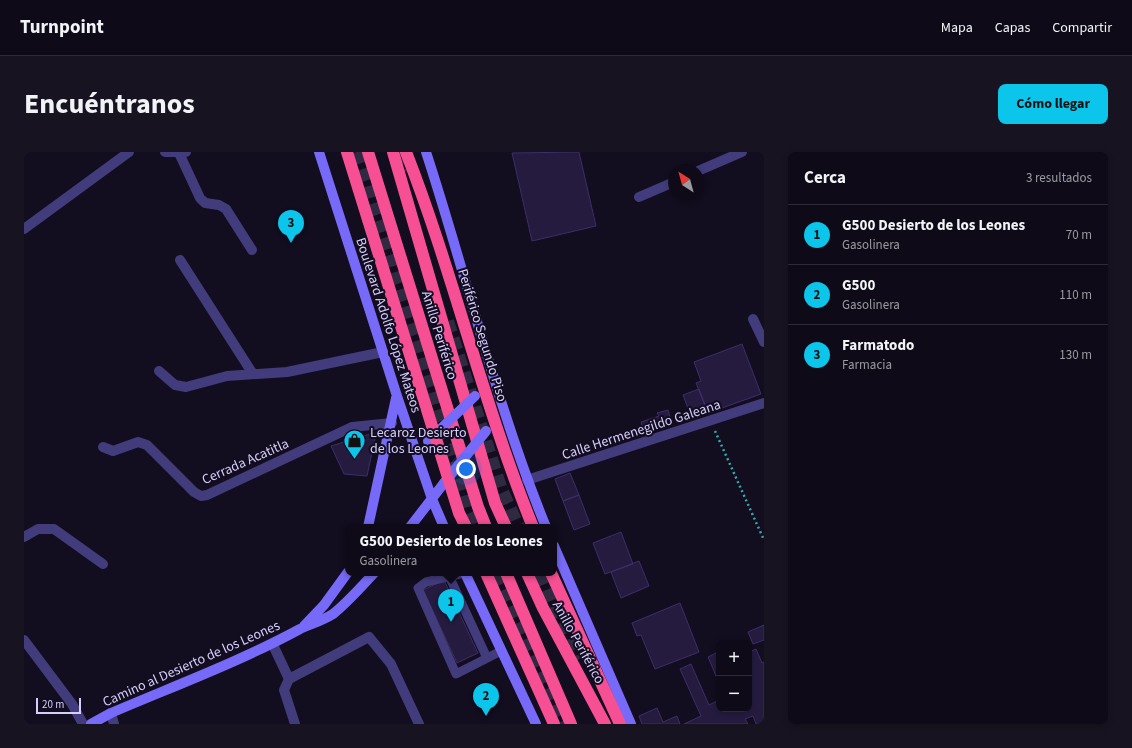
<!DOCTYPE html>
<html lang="es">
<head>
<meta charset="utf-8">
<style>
  body { margin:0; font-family:"Source Sans 3",sans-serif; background:#171320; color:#f1f3f6 }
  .controls { position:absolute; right:12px; bottom:12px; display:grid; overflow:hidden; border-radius:8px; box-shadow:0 2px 6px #0003 }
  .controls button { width:36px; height:36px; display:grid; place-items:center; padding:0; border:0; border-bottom:1px solid #2e2b36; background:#0e0a17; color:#f1f3f6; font:20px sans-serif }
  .compass { position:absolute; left:644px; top:12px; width:36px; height:36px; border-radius:50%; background:#0e0a17; box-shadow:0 2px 6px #0003; rotate:324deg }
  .scale { position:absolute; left:12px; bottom:10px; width:45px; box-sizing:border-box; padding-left:4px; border:2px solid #d6cefd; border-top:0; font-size:11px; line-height:14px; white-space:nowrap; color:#d6cefd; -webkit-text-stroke:3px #120d1f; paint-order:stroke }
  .you { position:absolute; left:442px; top:317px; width:14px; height:14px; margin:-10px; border:3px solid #fff; border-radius:50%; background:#1a73e8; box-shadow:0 0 0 6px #1a73e833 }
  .badge { display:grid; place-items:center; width:26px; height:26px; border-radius:50%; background:#0bc5eb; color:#111; font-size:13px; font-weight:700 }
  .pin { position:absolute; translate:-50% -33px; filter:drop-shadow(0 1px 2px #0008) }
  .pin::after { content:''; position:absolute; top:21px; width:14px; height:12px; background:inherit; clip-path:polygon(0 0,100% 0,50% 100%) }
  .popup { position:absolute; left:321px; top:372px; width:212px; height:52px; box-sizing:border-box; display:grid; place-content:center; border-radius:8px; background:#0e0a17; filter:drop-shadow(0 1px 3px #0005); font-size:13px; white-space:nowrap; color:#9b9aa1 }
  .popup b { font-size:15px; color:#f1f3f6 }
  .popup::after { content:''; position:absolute; left:50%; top:100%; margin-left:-8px; border:8px solid transparent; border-top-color:#0e0a17 }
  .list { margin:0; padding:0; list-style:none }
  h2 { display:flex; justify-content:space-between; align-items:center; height:52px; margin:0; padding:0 16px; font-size:17px }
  h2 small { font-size:13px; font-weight:400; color:#9b9aa1 }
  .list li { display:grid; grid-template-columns:26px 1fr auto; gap:12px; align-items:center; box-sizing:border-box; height:60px; padding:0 16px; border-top:1px solid #2e2b36 }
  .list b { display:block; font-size:15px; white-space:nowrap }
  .list p { margin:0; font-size:13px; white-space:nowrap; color:#9b9aa1 }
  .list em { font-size:13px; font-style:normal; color:#9b9aa1 }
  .map { position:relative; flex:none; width:740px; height:572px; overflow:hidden; border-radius:8px }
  header { display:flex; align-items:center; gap:24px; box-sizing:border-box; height:56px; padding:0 20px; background:#0e0a17; border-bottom:1px solid #2e2b36 }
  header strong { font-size:19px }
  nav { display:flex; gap:22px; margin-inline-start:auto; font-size:14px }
  .intro { display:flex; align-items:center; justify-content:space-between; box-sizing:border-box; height:96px; padding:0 24px }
  h1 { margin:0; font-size:28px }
  .button { padding:10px 18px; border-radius:8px; background:#0bc5eb; color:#111; font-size:14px; font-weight:700 }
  main { display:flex; gap:24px; padding:0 24px }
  aside { flex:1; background:#0e0a17; border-radius:8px; box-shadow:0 2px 6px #0003 }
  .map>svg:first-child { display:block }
  .building { fill:#241b3f; stroke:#3e2e6a }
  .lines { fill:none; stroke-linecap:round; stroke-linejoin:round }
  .motorway-tunnel { stroke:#2f2a40; stroke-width:12; stroke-dasharray:12 6; stroke-linecap:butt }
  .path { stroke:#33aaab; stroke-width:2.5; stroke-dasharray:2 3; stroke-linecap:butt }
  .service { stroke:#423b7c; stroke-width:9 }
  .minor { stroke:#423b7c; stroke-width:10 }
  .secondary { stroke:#776af8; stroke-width:10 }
  .motorway { stroke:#f64f93; stroke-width:12 }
  .secondary-bridge { stroke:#776af8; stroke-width:10 }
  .motorway-bridge { stroke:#f64f93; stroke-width:12 }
  .labels { text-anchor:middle; stroke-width:4; stroke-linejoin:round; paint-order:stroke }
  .street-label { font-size:14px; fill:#d6cefd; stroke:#120d1f }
  .poi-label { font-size:14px; fill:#d6cefd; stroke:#120d1f; text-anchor:start }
</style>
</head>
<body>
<header>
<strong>Turnpoint</strong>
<nav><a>Mapa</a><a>Capas</a><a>Compartir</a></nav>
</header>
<div class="intro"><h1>Encuéntranos</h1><a class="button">Cómo llegar</a></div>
<main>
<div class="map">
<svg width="740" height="572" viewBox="0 0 740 572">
  <rect width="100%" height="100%" fill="#120d1f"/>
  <path class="building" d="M 555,0 L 572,74 L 508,89 L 488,1 Z
    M 718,192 L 737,242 L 684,261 L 672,231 L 677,229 L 670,210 Z
    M 675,237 L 684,261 L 668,267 L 659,243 Z
    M 644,258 L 648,272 L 620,281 L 617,270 L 635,264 L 633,261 Z
    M 346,282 L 352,282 L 343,324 L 320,322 L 307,294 Z
    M 546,321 L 555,343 L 539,349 L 531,327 Z
    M 555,343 L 566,372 L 550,378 L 539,349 Z
    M 597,380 L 609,412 L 581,422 L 569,391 Z
    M 615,409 L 625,434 L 597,446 L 587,420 Z
    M 420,428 L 454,501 L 433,511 L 399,438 Z
    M 656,451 L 675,500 L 631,517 L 617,483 L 613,484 L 608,471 Z
    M 740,473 L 740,488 L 729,492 L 724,480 Z
    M 732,497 L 738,511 L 740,510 L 740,572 L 732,572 L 729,564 L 721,567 L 724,572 L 660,572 L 677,564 L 656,517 L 667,512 L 685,553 L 695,548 L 695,557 L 725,557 L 725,500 Z
    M 694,500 L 695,502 L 695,531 L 684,505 Z
    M 633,556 L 639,570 L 653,564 L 656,572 L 618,572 L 615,564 Z"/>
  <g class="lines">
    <path class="motorway-tunnel" d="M 333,0 L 413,250 L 446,360 L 453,375
      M 376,0 L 380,20
      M 424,169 L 477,335 L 495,375
      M 473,421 L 540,572
      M 516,421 L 553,508"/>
    <path class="path" d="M 691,279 L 740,388"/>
    <path class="service" d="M 440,421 L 402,430 L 394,436 L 432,522 L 477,499
      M 425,424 L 463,506"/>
    <path class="minor" d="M 141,0 L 162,0
      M 155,1 L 176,46 L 181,51 L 195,53 L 202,57 L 228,98
      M 674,19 L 718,0
      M 615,45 L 650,30
      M 0,77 L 105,0
      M 156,108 L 229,222
      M 729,167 L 740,190
      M 135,219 L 151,233 L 162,235 L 203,224 L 263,220 L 359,200
      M 79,295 L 89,299 L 114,290 L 123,293 L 170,340 L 177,344 L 183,343 L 328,275 L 368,271
      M 503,328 L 740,251
      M 0,385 L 14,377 L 30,377 L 79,412
      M 0,488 L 48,552 L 59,572
      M 249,493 L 265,527 L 260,538 L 271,572
      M 265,527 L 345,485 L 367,512 L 395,572
      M 87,561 L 90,572"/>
    <path class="secondary" d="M 295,0 L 373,244 L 408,347 L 420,375
      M 402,0 C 443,125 472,253 522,375
      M 344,375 L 372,246
      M 386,375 L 420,331
      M 530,394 L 607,572
      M 441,421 L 512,572
      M 280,474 L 300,453 L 324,420
      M 67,572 L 87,561 C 150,534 215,510 276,477 C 287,472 298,469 309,462 C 324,450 337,435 350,421"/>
    <path class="motorway" d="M 344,0 L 454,355 L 462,375
      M 369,0 L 471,351 L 482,375
      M 462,421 L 530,572
      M 482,421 L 547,572
      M 503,421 L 519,456 L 581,572
      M 527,421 L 596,572"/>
    <path class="secondary-bridge" d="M 404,289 L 451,244
      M 420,331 L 462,279"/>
    <path class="motorway-bridge" d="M 323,0 L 435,361 L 442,375
      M 382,0 C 430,123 459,252 509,375"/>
  </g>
  <defs>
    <symbol id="shop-pin" viewBox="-11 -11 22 30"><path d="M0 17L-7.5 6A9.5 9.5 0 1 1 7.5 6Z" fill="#0bc5eb" stroke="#120d1f"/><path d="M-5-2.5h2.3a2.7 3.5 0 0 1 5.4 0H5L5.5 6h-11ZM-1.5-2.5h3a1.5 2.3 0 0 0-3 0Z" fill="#111"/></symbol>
  </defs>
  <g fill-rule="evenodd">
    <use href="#shop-pin" x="318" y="276" width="25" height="34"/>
  </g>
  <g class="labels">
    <g class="street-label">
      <text transform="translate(365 173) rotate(72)" y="5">Boulevard Adolfo López Mateos</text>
      <text transform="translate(416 183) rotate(73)" y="5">Anillo Periférico</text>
      <text transform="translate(459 183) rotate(73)" y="5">Periférico Segundo Piso</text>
      <text transform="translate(617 277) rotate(-18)" y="5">Calle Hermenegildo Galeana</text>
      <text transform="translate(221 309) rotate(-24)" y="5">Cerrada Acatitla</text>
      <text transform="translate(555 490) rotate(61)" y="5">Anillo Periférico</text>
      <text transform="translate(167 511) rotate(-24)" y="5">Camino al Desierto de los Leones</text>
    </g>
    <g class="poi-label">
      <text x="346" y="285">Lecaroz Desierto<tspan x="346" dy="16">de los Leones</tspan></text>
    </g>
  </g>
</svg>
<div class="controls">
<button>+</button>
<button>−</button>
</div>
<svg class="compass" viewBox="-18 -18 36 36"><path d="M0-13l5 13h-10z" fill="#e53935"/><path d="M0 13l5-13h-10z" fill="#9b9aa1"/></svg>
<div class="scale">20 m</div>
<div class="you"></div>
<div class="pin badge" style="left:427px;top:470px">1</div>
<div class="popup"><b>G500 Desierto de los Leones</b>Gasolinera</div>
<div class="pin badge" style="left:462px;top:564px">2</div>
<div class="pin badge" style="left:267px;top:91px">3</div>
</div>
<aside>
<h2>Cerca<small>3 resultados</small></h2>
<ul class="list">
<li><span class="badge">1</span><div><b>G500 Desierto de los Leones</b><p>Gasolinera</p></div><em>70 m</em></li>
<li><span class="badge">2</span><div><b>G500</b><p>Gasolinera</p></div><em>110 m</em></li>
<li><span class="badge">3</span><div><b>Farmatodo</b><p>Farmacia</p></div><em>130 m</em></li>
</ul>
</aside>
</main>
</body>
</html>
